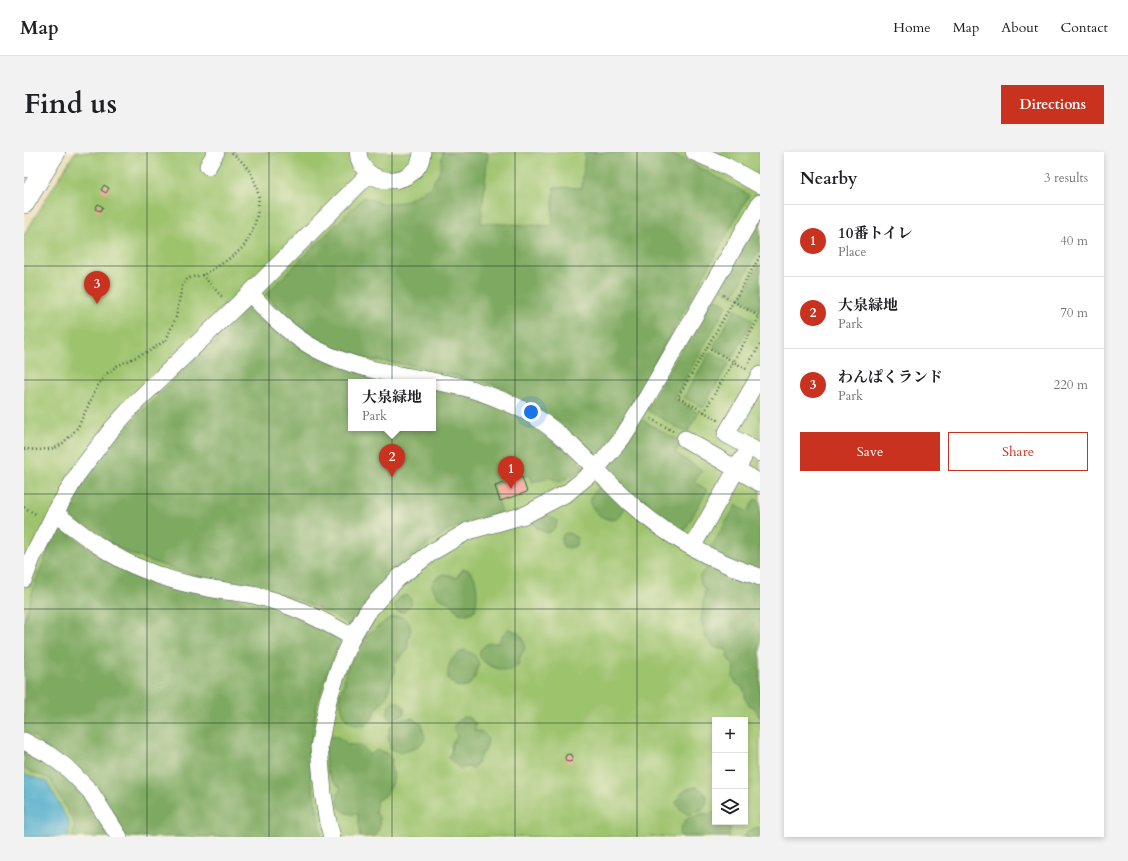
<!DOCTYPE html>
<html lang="en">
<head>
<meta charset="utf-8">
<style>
  body { margin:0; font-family:Cardo,"Noto Serif JP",serif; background:#f2f2f2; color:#202124 }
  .controls { position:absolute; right:12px; bottom:12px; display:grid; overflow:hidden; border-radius:0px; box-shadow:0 2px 6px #0003 }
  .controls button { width:36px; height:36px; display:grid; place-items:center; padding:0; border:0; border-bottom:1px solid #e0e0e0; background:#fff; color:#202124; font:20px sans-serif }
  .you { position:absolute; left:507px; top:260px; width:14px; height:14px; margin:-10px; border:3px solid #fff; border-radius:50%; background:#1a73e8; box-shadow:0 0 0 6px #1a73e833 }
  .badge { display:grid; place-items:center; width:26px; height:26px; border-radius:50%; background:#c8321e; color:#fff; font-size:13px; font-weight:700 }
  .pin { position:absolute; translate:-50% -33px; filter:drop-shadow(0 1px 2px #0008) }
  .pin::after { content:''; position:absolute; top:21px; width:14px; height:12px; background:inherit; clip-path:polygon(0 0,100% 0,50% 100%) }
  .popup { position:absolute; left:324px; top:227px; width:88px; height:52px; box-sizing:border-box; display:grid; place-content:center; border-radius:0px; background:#fff; filter:drop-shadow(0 1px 3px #0005); font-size:13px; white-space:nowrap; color:#757577 }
  .popup b { font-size:15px; color:#202124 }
  .popup::after { content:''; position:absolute; left:50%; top:100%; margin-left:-8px; border:8px solid transparent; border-top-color:#fff }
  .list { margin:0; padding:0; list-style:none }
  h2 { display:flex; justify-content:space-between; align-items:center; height:52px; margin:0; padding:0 16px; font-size:17px }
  h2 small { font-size:13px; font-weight:400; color:#757577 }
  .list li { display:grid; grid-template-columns:26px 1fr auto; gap:12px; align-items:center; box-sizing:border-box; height:72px; padding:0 16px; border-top:1px solid #e0e0e0 }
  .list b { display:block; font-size:15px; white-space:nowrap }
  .list p { margin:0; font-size:13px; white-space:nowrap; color:#757577 }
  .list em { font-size:13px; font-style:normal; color:#757577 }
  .actions { display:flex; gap:8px; padding:12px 16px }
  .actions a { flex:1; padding:9px 0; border:1px solid #c8321e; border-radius:0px; text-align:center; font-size:14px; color:#c8321e }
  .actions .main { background:#c8321e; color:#fff }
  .icon { flex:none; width:22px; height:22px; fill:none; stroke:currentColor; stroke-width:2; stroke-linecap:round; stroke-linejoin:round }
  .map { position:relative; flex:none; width:736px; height:685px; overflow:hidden; border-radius:0px }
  header { display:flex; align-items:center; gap:24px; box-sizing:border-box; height:56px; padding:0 20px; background:#fff; border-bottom:1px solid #e0e0e0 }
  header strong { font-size:19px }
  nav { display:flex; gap:22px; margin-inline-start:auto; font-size:14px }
  .intro { display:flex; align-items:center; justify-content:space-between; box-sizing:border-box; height:96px; padding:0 24px }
  h1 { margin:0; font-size:28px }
  .button { padding:10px 18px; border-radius:0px; background:#c8321e; color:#fff; font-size:14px; font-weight:700 }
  main { display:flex; gap:24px; padding:0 24px }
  aside { flex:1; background:#fff; border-radius:0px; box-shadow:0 2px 6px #0003 }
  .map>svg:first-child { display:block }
  .green { fill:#9dc36d; stroke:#5e8050; fill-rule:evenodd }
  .forest { fill:#7ea960; stroke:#4e734a }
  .water { fill:#4fadcd; stroke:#377580 }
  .building { fill:#fa9f97 }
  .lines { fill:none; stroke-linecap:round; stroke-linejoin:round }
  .minor-casing { stroke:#3e5548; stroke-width:18 }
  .major-casing { stroke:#3e5548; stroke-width:22 }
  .path { stroke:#3e5548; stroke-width:2.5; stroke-dasharray:1 3; stroke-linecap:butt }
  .minor { stroke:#fff; stroke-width:17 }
  .major { stroke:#fff; stroke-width:21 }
  .grid { fill:none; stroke:#1f3d34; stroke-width:1; stroke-opacity:0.55 }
</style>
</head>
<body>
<header>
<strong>Map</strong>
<nav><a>Home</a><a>Map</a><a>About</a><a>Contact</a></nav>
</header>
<div class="intro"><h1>Find us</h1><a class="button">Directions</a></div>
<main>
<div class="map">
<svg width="736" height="685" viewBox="0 0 736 685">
  <rect width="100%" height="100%" fill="#fcf5e5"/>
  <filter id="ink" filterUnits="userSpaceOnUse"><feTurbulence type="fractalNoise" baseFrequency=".025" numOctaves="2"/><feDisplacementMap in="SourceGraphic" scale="8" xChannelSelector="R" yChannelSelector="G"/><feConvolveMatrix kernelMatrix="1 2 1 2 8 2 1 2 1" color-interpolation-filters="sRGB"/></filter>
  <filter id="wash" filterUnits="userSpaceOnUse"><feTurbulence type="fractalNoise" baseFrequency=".012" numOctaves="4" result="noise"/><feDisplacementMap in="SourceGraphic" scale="16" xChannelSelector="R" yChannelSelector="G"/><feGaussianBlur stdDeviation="0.9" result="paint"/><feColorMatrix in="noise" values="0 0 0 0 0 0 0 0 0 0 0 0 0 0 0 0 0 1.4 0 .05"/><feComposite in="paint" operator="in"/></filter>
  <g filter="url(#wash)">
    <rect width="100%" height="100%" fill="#ebe0bc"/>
    <path class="green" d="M 51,0 L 736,0 L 736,685 L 0,685 L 0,83 ZM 327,230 L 409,230 L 409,276 L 327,276 ZM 691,568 L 721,568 L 721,670 L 691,670 Z"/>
    <path class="forest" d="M 419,0 L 464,0 L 457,71 L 528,74 L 530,35 L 558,36 L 561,0 L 643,1 L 664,9 L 725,43 L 593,278 L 570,308 L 564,300 L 535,270 L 503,249 L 468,232 L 432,224 L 386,213 L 342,207 L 309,196 L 278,177 L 256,158 L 242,142 L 340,45 L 360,52 L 379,50 L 391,44 L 406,35 L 415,21 Z
      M 736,61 L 736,97 L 709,144 L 694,135 Z
      M 736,112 L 736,156 L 735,158 L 716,147 Z
      M 688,145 L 703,153 L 650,247 L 674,261 L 663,281 L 623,258 Z
      M 223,152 L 228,153 L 242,170 L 377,230 L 327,230 L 327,276 L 409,276 L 409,236 C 448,244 488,257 521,280 C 534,290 547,304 560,315 L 555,319 L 536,330 L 527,326 L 507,330 L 505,323 L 468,334 L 478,360 L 446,369 L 422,380 L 378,411 L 353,436 L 325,473 L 307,462 L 282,451 L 233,434 L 189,428 L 156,419 L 106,402 L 62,377 L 44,362 C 47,343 62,324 74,310 C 103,272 137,241 170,207 C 188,189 205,170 223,152 Z
      M 711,157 L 729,168 L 708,206 L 689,195 Z
      M 686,200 L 705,211 L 679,256 L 660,245 Z
      M 618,268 L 657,290 L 651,301 L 678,318 L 670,330 L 683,338 L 658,383 L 631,365 L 581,317 Z
      M 574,336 C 586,334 593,347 601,355 C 599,358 598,364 594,366 C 584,374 553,353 574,336 Z
      M 731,347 L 736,350 L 736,421 L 685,399 L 712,353 L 723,360 Z
      M 518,359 L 533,369 C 532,376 530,378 524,381 L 516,378 L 509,372 L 508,364 Z
      M 36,377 L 85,408 L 221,450 L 257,459 L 279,468 L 317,488 L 304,519 L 293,551 L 288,584 L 287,626 L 298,685 L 103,685 L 12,586 L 0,579 L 0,469 L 11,431 L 31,380 Z
      M 545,381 L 553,386 L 553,391 L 551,394 L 545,396 L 539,394 L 537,388 L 540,382 Z
      M 684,416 L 695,416 L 736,426 L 736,566 L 730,555 L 725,553 L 721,547 L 721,541 L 718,535 L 712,531 L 709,525 L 710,514 L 703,505 L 704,500 L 702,497 L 696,497 L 689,494 L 681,484 L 680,476 L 677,469 L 681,437 L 677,433 C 675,423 676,422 684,416 Z
      M 439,417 C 455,416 454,447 451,458 L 444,462 L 435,461 L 427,451 L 415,446 L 411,441 L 408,433 L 411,427 L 419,422 L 426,423 L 432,426 Z
      M 383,443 L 387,447 L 387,452 L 380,460 L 373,459 L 370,455 C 371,448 376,444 383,443 Z
      M 374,464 L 380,466 L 384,470 L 387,477 L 384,487 L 383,499 L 376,505 L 370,514 L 371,520 L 366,531 L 365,539 L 361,547 L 353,556 L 348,567 L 340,574 L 332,573 L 324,569 L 320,563 L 315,545 L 320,533 L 321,521 L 329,505 L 343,483 L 366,466 Z
      M 484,477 C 494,479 503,486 500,498 C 499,500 498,501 497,503 C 495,506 495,510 494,513 C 491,515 488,517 486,518 C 476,520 449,509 457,497 C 459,495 463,492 465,491 L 474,491 L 478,484 Z
      M 440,498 C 449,501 452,504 455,512 L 450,527 L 443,535 L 432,534 L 424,527 C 424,511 426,506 440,498 Z
      M 368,550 L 374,550 L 380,555 L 380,563 L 374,564 L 369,569 L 367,568 C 362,562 363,557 368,550 Z
      M 439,565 C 446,565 449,568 452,574 L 450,576 L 451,579 C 458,579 461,581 464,588 L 461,599 L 457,602 L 453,612 L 448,616 L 444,615 L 435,616 L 425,606 L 425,604 C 428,601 428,596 427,593 L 433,585 L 430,576 L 431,572 Z
      M 377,566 L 383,567 L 389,566 L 393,570 L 398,572 C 398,577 400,581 401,585 C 401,593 383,601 376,600 C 373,600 369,598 367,597 C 364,589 362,578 369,572 C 371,570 374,568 377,566 Z
      M 309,583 L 319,588 L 324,593 C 336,592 339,593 345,603 L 354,598 L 362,601 L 368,607 L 367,616 L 370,624 L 368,633 L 361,644 L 353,648 L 351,659 L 355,665 L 355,677 L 349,685 L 336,685 L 334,671 L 334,662 C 317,664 308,651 317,636 L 309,629 L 302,617 L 301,584 Z
      M 0,594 L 23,608 L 51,633 L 87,685 L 49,685 L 51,673 L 26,627 L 0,617 Z
      M 672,635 C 681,639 684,644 682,653 L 677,658 L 665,663 L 657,658 L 652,651 C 655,641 662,636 672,635 Z
      M 691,660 L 691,670 L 704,670 L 706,676 L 705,685 L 657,685 L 656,681 L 658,674 L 663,667 L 678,662 L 685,662 Z
      M 731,676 L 736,676 L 736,685 L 720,685 L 724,679 Z"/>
    <path class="water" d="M 0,622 L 23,630 L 45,671 L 44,685 L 0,685 Z"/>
    <g id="blocks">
      <path class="building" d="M 80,33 L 85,36 L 82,41 L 77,38 Z
        M 74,52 L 79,55 L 76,59 L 71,57 Z
        M 498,325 L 503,340 L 476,349 L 471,334 Z
        M541 606a4 4 0 1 1 8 0a4 4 0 1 1-8 0Z"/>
    </g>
  </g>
  <g filter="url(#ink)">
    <use href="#blocks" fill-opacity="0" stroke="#3e5548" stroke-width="1"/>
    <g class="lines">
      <defs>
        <path id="minor" d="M 334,0 C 337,38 396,37 398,0
          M 670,0 L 702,14 L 736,33
          M 184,14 L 192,0
          M 226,141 C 246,163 266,183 292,197 C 339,222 393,224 443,236 C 461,241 489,252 505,261 C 544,284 573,320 606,351 C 644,385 688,409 736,425
          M 736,223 L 702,282 L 736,301
          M 661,287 L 736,331
          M 31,361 C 59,383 88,406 121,418 C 144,428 170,434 195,438 C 208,440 223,441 237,445 C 269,453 299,468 328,485
          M 668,395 L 719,306
          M 0,427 L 8,406 L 31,361 L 55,320 L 88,277 L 113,249 L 226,141 L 345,22
          M 0,589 L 24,602 L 42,615 L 66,639 L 95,685
          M 308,685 L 303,666 L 299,641 L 295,595 L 304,548 L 317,510 L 328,485 L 343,460 L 373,427 L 408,400 L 444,379 L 501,363 L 543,341 L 572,317 L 598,286 L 615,259 L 736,51"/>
        <path id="major" d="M 0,15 L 9,0
          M 0,51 L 31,0"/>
      </defs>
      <use href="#minor" class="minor-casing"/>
      <use href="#major" class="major-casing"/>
      <path class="path" d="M 178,123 L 199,146
        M 699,143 L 736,165
        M 683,195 L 724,218
        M 725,211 L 736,193
        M 680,260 L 736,164
        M 627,267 L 649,279
        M 694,268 L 654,245 L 736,104
        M 0,297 L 15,298 L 31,296 L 38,292 L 47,283 L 54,275 L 74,233 L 81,223 L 93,214 L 127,198 L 142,188 L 152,165 L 158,134 L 164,126 C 169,125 174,124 179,123 C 190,117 211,104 219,95 C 230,81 238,54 233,37 C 230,22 219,9 207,0
        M 0,355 L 13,363"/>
      <use href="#minor" class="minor"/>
      <use href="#major" class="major"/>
    </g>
  </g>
  <path class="grid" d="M 123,0 L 123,685M 245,0 L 245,685M 368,0 L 368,685M 491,0 L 491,685M 613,0 L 613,685M 0,114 L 736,114M 0,228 L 736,228M 0,342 L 736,342M 0,457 L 736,457M 0,571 L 691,571M 721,571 L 736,571"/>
</svg>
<div class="controls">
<button>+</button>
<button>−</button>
<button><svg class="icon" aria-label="layers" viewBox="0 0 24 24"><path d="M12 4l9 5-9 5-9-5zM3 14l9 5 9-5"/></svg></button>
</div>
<div class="you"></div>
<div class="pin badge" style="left:487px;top:337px">1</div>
<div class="pin badge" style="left:368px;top:325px">2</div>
<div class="popup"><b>大泉緑地</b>Park</div>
<div class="pin badge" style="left:73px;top:152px">3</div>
</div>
<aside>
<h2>Nearby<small>3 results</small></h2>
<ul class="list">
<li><span class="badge">1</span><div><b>10番トイレ</b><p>Place</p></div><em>40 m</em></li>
<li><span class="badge">2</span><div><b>大泉緑地</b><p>Park</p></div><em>70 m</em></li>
<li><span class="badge">3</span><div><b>わんぱくランド</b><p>Park</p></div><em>220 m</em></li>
</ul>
<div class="actions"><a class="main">Save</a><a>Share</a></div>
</aside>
</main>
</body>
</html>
